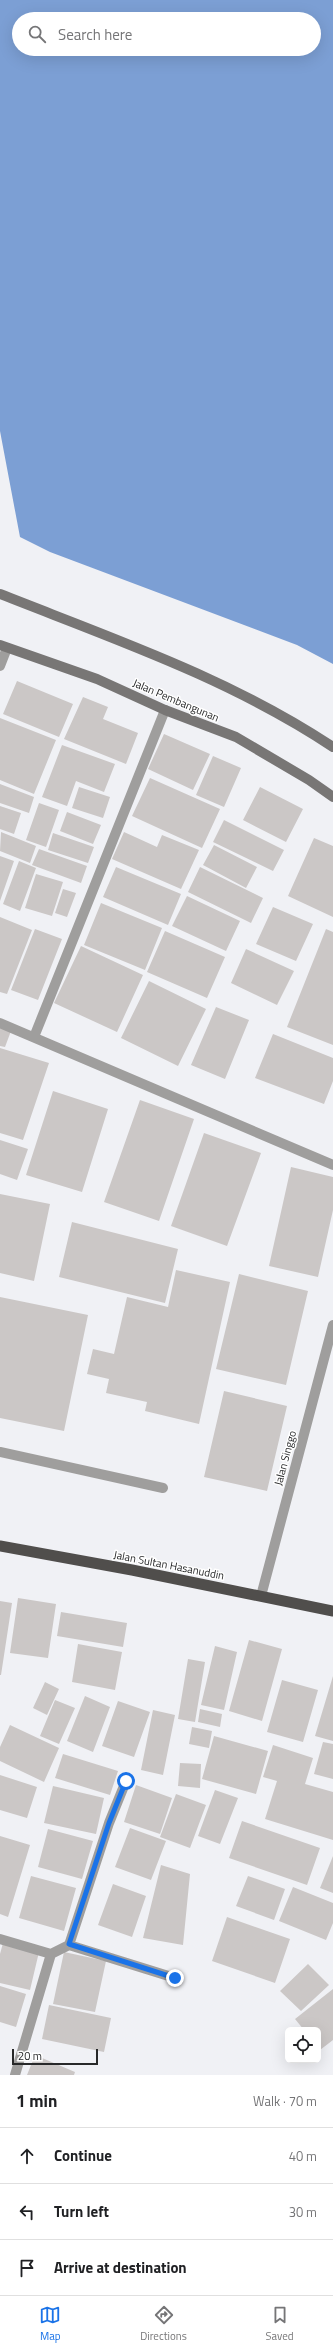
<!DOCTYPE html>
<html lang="en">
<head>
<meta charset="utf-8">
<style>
  body { margin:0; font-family:"Titillium Web",sans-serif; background:#f2f2f2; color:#202124 }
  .controls { position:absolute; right:12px; bottom:12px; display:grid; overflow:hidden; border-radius:6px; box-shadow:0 4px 16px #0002 }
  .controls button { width:36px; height:36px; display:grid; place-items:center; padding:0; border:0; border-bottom:1px solid #e0e0e0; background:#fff; color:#202124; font:20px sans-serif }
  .scale { position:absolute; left:12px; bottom:10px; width:86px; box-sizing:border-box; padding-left:4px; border:2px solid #272829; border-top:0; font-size:11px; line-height:14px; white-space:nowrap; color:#272829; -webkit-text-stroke:3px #fff; paint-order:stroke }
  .stop { position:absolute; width:12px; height:12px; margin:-9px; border:3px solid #1a73e8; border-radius:50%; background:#fff }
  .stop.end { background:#1a73e8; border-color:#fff; box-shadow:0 1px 4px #0008 }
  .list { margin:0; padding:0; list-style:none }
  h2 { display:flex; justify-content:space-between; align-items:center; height:52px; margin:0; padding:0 16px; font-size:17px }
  h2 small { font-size:13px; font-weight:400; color:#757577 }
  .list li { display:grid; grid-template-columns:26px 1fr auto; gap:12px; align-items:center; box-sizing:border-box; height:56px; padding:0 16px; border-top:1px solid #e0e0e0 }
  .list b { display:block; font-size:15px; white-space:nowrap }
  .list em { font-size:13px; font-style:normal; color:#757577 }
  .icon { flex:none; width:22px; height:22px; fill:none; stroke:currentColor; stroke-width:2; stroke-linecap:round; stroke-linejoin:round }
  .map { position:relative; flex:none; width:333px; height:2075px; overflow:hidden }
  .search { position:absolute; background:#fff; box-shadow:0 4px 16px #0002; left:12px; right:12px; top:12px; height:44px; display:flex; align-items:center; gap:10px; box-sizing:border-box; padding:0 14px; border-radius:22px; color:#757577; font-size:15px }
  .sheet { height:220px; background:#fff }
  nav { display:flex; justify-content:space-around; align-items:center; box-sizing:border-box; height:56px; border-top:1px solid #e0e0e0; background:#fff; font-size:11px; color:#757577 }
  nav a { display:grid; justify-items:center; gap:2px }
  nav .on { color:#1a73e8 }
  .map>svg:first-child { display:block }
  .water { fill:#7c9fd4; fill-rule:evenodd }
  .building { fill:#cbc7c6 }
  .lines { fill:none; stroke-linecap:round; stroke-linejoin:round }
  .service { stroke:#9f9e9d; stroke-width:10 }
  .minor { stroke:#9f9e9d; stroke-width:10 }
  .secondary { stroke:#787675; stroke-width:10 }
  .trunk { stroke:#504e4c; stroke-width:11 }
  .route { stroke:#1a73e8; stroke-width:5 }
  .labels { text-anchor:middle; stroke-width:3; stroke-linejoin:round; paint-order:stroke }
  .street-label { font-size:11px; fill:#272829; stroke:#fff }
</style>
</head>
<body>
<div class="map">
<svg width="333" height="2075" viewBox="0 0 333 2075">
  <rect width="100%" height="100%" fill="#f0f1f5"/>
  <path class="water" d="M 0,0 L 333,0 L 333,664 L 297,645 L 50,552 L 20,537 L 0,431 ZM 19,19 L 314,19 L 314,49 L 19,49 Z"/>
  <path class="building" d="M 17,681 L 73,704 L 59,737 L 3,714 Z
    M 83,697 L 108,707 L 103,719 L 138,733 L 126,764 L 64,739 Z
    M 0,718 L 56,740 L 34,794 L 0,780 Z
    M 164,734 L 210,754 L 193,790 L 148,769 Z
    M 62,745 L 115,764 L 104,792 L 76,781 L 67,806 L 42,797 Z
    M 213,756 L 241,768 L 224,807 L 196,795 Z
    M 150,778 L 220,809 L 202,848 L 132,816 Z
    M 0,784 L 34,797 L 29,813 L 0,803 Z
    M 79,787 L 110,797 L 103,818 L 72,808 Z
    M 260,787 L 303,809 L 286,842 L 243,820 Z
    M 39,803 L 59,810 L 46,847 L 26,840 Z
    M 0,806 L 21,813 L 14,834 L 0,829 Z
    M 67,812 L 101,825 L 93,844 L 60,831 Z
    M 224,820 L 284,850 L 273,871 L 213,842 Z
    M 1,832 L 36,846 L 30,863 L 0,851 Z
    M 124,832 L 157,847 L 162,835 L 199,850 L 181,889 L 112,859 Z
    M 53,833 L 94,847 L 88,863 L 48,850 Z
    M 314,838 L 333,846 L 333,917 L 288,896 Z
    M 214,845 L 257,867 L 246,888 L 203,865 Z
    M 39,849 L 87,866 L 81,883 L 32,865 Z
    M 0,856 L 14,861 L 0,901 Z
    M 19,861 L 36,868 L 20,911 L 3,904 Z
    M 116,867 L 181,894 L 168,925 L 103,897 Z
    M 200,867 L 263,898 L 251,923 L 188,892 Z
    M 36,874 L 63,882 L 52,916 L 25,908 Z
    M 63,889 L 76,893 L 67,917 L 55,913 Z
    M 187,896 L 240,921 L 226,951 L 172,926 Z
    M 101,903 L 162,928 L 145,970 L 84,945 Z
    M 273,907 L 313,924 L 296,961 L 256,944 Z
    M 0,917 L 32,930 L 7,994 L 0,992 Z
    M 35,929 L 62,939 L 38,1000 L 11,990 Z
    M 326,929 L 333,932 L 333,1045 L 287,1027 Z
    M 165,931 L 225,957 L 207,998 L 147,972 Z
    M 81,946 L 143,975 L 117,1032 L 54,1003 Z
    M 246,949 L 294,971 L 277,1005 L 231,983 Z
    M 149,981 L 206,1009 L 178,1066 L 121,1038 Z
    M 216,1007 L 249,1020 L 225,1079 L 191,1065 Z
    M 0,1027 L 11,1031 L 5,1047 L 0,1046 Z
    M 273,1034 L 333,1058 L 333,1081 L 324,1104 L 255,1078 Z
    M 0,1048 L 49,1063 L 23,1140 L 0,1133 Z
    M 53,1091 L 108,1109 L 82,1192 L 26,1175 Z
    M 140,1100 L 194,1119 L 159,1221 L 104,1202 Z
    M 204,1133 L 261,1153 L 227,1246 L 171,1226 Z
    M 0,1140 L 28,1149 L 17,1180 L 0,1174 Z
    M 291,1167 L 333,1177 L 333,1210 L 318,1277 L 269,1266 Z
    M 0,1194 L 50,1204 L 34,1281 L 0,1273 Z
    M 72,1222 L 178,1249 L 165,1303 L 59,1277 Z
    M 176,1270 L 230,1282 L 199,1424 L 145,1411 L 147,1402 L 106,1393 L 109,1379 L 87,1374 L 93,1349 L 114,1354 L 127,1297 L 168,1307 Z
    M 239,1274 L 308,1291 L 286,1385 L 216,1369 Z
    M 0,1297 L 88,1315 L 64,1431 L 0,1418 Z
    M 224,1391 L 287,1406 L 267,1491 L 204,1477 Z
    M 18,1598 L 56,1604 L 48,1658 L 10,1653 Z
    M 0,1601 L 12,1603 L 1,1675 L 0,1675 Z
    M 61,1612 L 127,1623 L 123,1647 L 57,1636 Z
    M 249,1640 L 282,1649 L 262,1721 L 229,1711 Z
    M 78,1644 L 122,1652 L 115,1690 L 72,1682 Z
    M 215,1646 L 237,1652 L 224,1710 L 201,1705 Z
    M 188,1659 L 205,1662 L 195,1722 L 178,1719 Z
    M 333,1676 L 333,1741 L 315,1736 Z
    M 282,1680 L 318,1690 L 303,1742 L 267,1732 Z
    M 45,1682 L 59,1689 L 47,1715 L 33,1708 Z
    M 85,1696 L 110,1707 L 93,1752 L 67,1741 Z
    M 55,1700 L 75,1708 L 59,1744 L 40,1736 Z
    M 118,1701 L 150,1712 L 134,1757 L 102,1746 Z
    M 200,1709 L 222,1714 L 220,1727 L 198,1722 Z
    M 153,1710 L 175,1715 L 163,1775 L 141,1770 Z
    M 10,1725 L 59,1748 L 44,1782 L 0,1761 L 0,1747 Z
    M 192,1727 L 212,1731 L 209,1748 L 189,1744 Z
    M 214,1736 L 268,1751 L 256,1794 L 202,1779 Z
    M 323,1742 L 333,1744 L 333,1779 L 314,1774 Z
    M 273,1745 L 313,1758 L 305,1784 L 333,1792 L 333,1840 L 265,1819 L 277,1781 L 263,1777 Z
    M 63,1754 L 118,1771 L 110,1795 L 55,1778 Z
    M 180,1763 L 201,1764 L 200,1788 L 178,1786 Z
    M 0,1775 L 37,1787 L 27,1818 L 0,1810 Z
    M 136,1785 L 172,1798 L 160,1834 L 124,1822 Z
    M 53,1786 L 104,1798 L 96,1834 L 44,1823 Z
    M 215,1790 L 238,1798 L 220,1844 L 198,1836 Z
    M 176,1794 L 206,1805 L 190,1848 L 160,1837 Z
    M 242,1821 L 320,1848 L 307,1885 L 229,1858 Z
    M 130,1828 L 166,1841 L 151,1880 L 115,1867 Z
    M 48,1829 L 93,1841 L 82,1879 L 38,1867 Z
    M 0,1836 L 30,1845 L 8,1917 L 0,1914 Z
    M 333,1856 L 333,1893 L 320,1888 Z
    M 161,1865 L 190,1874 L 183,1945 L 143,1938 Z
    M 31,1876 L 76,1888 L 64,1931 L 19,1918 Z
    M 248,1876 L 285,1889 L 274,1920 L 236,1906 Z
    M 113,1884 L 146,1896 L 132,1937 L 98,1925 Z
    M 293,1887 L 333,1903 L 333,1923 L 326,1940 L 279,1921 Z
    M 227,1917 L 290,1939 L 275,1983 L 212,1961 Z
    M 3,1943 L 39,1952 L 30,1990 L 0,1983 L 0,1954 Z
    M 64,1952 L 106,1961 L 95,2012 L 53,2004 Z
    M 308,1964 L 329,1985 L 301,2011 L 280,1991 Z
    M 0,1986 L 26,1994 L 16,2027 L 0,2022 Z
    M 333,1989 L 333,2040 L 320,2050 L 318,2047 L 318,2030 L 304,2030 L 295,2019 Z
    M 49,2005 L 111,2018 L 104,2052 L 42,2039 Z
    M 35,2055 L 75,2072 L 74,2075 L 27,2075 Z"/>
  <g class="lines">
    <path class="service" d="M 0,1452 L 163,1488"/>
    <path class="minor" d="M 0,666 L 7,648
      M 0,1023 L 333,1165
      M 34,1037 L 165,710
      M 261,1596 L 333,1325
      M 0,1939 L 51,1954 L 15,2075
      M 69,1945 L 109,1823 L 126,1781
      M 51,1954 L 69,1945 L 175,1978"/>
    <path class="secondary" d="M 0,594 C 114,639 231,679 333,747
      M 0,645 L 97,679 L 165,710 L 236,737 L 309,780 L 333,797"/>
    <path class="trunk" d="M 0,1546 L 132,1570 L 333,1611"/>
  </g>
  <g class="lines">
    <path class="route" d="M 126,1781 L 109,1823 L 69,1944 L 175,1978"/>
  </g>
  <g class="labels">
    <g class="street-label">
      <text transform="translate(176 700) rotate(23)" y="4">Jalan Pembangunan</text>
      <text transform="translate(285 1458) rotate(-75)" y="4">Jalan Singgo</text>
      <text transform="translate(169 1565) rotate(11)" y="4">Jalan Sultan Hasanuddin</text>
    </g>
  </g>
</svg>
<div class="controls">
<button><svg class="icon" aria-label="locate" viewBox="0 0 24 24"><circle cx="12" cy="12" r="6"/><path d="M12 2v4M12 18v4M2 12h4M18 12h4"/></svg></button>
</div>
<div class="scale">20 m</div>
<div class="stop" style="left:126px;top:1781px"></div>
<div class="stop end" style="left:175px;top:1978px"></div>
<div class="search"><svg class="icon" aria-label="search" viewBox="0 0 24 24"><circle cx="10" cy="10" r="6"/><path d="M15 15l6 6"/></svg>Search here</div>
</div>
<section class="sheet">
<h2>1 min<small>Walk · 70 m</small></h2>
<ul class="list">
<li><svg class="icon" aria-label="ahead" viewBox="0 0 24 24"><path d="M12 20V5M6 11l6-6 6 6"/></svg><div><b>Continue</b></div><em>40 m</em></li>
<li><svg class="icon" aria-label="left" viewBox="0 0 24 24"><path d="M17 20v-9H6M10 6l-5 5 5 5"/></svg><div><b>Turn left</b></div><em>30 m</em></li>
<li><svg class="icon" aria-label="arrive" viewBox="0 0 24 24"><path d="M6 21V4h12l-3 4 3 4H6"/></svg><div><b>Arrive at destination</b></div></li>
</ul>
</section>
<nav>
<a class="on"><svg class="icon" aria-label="map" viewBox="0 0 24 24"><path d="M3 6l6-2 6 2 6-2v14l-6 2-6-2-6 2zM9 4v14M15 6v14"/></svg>Map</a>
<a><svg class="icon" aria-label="directions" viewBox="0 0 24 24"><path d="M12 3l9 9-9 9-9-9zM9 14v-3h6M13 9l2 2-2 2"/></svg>Directions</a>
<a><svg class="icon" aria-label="saved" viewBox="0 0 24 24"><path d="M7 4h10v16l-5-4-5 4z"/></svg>Saved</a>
</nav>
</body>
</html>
